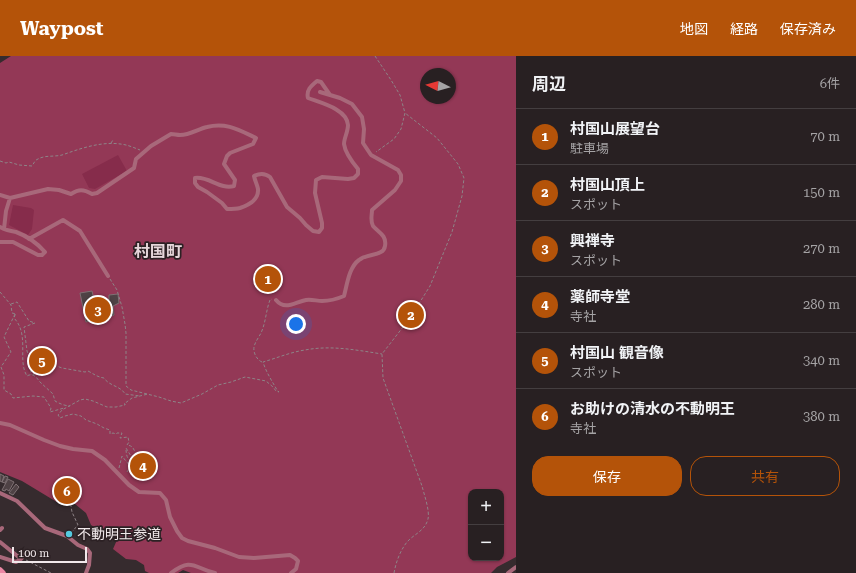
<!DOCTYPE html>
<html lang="ja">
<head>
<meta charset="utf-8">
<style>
  body { margin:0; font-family:"Roboto Serif","Noto Sans JP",serif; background:#342d2f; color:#f1f3f6 }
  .controls { position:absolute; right:12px; bottom:12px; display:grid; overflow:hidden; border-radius:8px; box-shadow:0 1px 3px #0004 }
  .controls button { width:36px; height:36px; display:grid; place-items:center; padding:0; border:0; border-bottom:1px solid #443e40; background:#282022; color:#f1f3f6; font:20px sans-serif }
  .compass { position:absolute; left:420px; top:12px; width:36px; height:36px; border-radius:50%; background:#282022; box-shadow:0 1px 3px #0004; rotate:276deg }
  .scale { position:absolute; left:12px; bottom:10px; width:75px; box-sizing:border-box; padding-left:4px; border:2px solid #f1e9eb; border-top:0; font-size:11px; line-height:14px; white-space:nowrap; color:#f1e9eb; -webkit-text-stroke:3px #2c2124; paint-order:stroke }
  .you { position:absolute; left:296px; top:268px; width:14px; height:14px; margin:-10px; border:3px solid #fff; border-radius:50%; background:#1a73e8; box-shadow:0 0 0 6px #1a73e833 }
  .badge { display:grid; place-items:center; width:26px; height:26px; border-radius:50%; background:#b45309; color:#fff; font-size:13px; font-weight:700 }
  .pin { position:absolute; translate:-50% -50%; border:2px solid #fff; box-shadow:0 1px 4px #0006 }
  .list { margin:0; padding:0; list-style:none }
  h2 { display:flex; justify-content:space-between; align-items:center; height:52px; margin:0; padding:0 16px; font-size:17px }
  h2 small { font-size:13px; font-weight:400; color:#a5a3a5 }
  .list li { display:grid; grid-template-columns:26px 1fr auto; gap:12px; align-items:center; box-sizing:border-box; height:56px; padding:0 16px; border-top:1px solid #443e40 }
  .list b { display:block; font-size:15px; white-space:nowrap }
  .list p { margin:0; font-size:13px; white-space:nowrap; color:#a5a3a5 }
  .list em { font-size:13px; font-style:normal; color:#a5a3a5 }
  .actions { display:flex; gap:8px; padding:12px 16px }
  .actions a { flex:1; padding:9px 0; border:1px solid #b45309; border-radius:16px; text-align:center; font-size:14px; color:#b45309 }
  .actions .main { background:#b45309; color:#fff }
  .map { position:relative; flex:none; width:516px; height:517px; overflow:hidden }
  header { display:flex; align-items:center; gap:24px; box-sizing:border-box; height:56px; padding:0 20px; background:#b45309; color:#fff }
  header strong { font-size:19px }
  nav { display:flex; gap:22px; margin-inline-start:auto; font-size:14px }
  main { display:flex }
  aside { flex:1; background:#282022 }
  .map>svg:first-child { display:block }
  .forest { fill:#933856; fill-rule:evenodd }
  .water { fill:#862c4b }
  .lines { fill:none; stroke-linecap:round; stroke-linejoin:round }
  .stream { stroke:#862c4b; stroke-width:1.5 }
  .building { fill:#4f4245; stroke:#7e7073 }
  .path { stroke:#8e8487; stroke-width:1; stroke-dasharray:3 2; stroke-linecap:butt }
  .street { stroke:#a8687a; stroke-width:4 }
  .secondary { stroke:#ec87a4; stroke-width:5.5 }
  .poi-dot { fill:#55cae0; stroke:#2c2124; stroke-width:1.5 }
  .labels { text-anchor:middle; stroke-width:3.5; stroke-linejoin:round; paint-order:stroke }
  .poi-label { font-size:14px; fill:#f1e9eb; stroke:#2c2124; text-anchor:start }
  .quarter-label { font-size:16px; font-weight:bold; fill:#e6d6da; stroke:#2c2124 }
</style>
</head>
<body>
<header>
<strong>Waypost</strong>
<nav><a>地図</a><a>経路</a><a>保存済み</a></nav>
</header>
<main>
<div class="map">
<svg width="516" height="517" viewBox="0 0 516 517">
  <rect width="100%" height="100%" fill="#362b2e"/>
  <path class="forest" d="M 11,0 L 516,0 L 516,501 L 497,511 L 491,517 L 191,517 L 183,514 L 178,517 L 149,517 L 145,515 L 144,509 L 136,504 L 126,503 L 113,493 L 117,484 L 110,473 L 96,472 L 91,469 L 86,457 L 75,448 L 68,446 L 60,448 L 22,425 L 0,416 L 0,7 ZM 426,18 L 450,18 L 450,42 L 426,42 ZM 471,436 L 501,436 L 501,502 L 471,502 Z"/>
  <path class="water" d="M 118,99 L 127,115 L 95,133 L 89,132 L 82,118 Z
    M 13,149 L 31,152 L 34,154 L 32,173 L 28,179 L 9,169 Z"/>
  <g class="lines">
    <path class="stream" d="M 69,435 L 72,448"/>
  </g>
  <path class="building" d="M 92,235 L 95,248 L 109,244 L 109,239 L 118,238 L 119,247 L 113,250 L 114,259 L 86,266 L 80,237 Z
    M 42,295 L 46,295 L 52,298 L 54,301 L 53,311 L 47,312 L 40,310 L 39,300 Z
    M 0,418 L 4,420 L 2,426 L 0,425 Z
    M 5,420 L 8,421 L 5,427 L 2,426 Z
    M 8,423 L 14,426 L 9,435 L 6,433 L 5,435 L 2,434 Z
    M 16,428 L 19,431 L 13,439 L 9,437 Z"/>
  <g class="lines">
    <path class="path" d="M 375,0 L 391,24 L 400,39 L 405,57 L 401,73 L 394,83 L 376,96
      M 111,87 L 113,84
      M 0,105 L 6,107 L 9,106 L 19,109 L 32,110 C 34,107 35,104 38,103 C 45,99 54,101 62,99 C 82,92 104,84 126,89 C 130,90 135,92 140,94
      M 110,223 L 117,234 L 122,251 L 125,268 L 126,277 L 126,330 L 131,334 L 159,341 L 171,345 L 181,347 L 202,338 L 218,329 L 231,326 L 245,321 L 266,325 L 273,331 L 276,335 L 279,336 L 277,334 C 272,325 266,316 263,306 C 277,302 291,296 305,294 C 331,289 356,294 382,298
      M 0,236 L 11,249 L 12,257 L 16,258 L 15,259 L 14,262 C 30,279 17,304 27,320 L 29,319 L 33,319 L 36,321 L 40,326 L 53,338 L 55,345 C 60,348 66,350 70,350
      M 11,248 L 17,246 L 29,265 L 35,267 L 24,271 L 27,295 L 30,303 L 31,319
      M 15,258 L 4,281 L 11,296 L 1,311 L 4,319 L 4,334 L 11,338 L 13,342 L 33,340 L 44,341 L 51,352 L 50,356 L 64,352
      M 262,306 C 257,304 253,297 254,291 C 255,286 259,281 261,277 C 266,266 266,254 270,244 L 272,243
      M 54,309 L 62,312 L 85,316 L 88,315 C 94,318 97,321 104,322 C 109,330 121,330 125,338 L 140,340
      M 34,319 L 33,311 L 35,299 L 39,295 L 40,296
      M 119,412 L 122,400 C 127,406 127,409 136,411 L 140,409 C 130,406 126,404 126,392 L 131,400 L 134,401 L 136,403 C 140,403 144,405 147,404 L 148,398 L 144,403 L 142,398 L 138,400 C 133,395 135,390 127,389 L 129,386 L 128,381 L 120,382 L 122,377 L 117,377 L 116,378 L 113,377 L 110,378 L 110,374 L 104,372 L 97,368 L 86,364 L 81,360 L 73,358 L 65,360 L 60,362 L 58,359 L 62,354 L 80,344 L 85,343 L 93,345 L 107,351 L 116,351 L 125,349 L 125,348 L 124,348 L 132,342 L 148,338
      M 127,416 L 130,411
      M 69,438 L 72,456 L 78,469 L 71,477
      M 26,504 L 51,517
      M 394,517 C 396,506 400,495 407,486 C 414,478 425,475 428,463 C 430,455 424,438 422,430 L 383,322 L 382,298 L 410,262 L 430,230 L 452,176 L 462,140 L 464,122 L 458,108 L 437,82 L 405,57"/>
    <path class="street" d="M 320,36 L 330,39
      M 0,139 L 10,142 L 48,133 L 59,134 L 71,138 C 79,133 83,133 92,138 L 97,137 L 134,112 L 136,103 L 151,90 L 171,78 C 174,78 177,79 180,79 C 190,79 198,73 207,71 C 226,66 239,74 256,82 L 253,88 L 230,97 L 227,100 L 224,108 L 235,124 L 234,130 C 220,134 209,120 195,122 L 195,127 L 198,131 L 207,136 L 222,147 L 227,153 C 231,153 236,153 240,152 C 249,149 259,143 258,133 C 257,128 255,125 254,120 C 260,117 265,117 270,121 L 287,151 L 300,162 L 306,169 L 313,175 L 319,176 L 322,172 L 322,167 L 315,137 L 316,124 L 322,121 L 348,123 L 354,122 L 358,118 L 358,113 C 353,107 345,96 344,88 C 344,82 348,76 348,69 C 347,53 321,47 308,42 C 306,34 311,30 317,25 L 321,26 L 330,39 L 340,42 L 352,48 L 362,61 L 364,73 L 363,87 L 371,99 L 398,114 L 401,119 L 401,125 L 395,134 L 372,154 C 372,159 370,165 373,170 C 378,176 387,179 385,190 C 384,199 371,198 365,201 C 363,201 361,203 359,204 C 349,211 347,229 344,240 C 337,243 330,245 322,245 C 317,245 311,243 306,244 C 295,246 285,255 276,244
      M 0,171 C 5,174 10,175 16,176 C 27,180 37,187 45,196 L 42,199 L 38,199 L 13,186 L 0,186
      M 4,173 L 6,155 L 10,142
      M 29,183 L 63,164 L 80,175 L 108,220
      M 0,367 L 10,369 L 44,384 L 60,390 L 73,393 L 92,395 L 105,404 L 129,429 L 139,436 L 160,437 L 166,444 L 170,461 L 177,475 L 182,482 L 188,485 L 215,492 L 239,501 L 254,502 L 290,499 L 295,502 L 298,505 L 296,513 L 291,517
      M 0,437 L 17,445 L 45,472 L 67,480 L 78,489 L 87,493 L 90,497 L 89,509 L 86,517
      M 0,474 L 2,472
      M 0,486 L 21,503
      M 0,501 L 16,506 L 21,503 L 25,498
      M 171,517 C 192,501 194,512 215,517
      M 508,517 L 516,511"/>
    <path class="secondary" d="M 0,514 L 3,517"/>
  </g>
  <circle class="poi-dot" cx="69" cy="478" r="4"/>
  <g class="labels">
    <g class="poi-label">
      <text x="77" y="483">不動明王参道</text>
    </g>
    <g class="quarter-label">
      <text x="158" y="201">村国町</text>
    </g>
  </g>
</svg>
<div class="controls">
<button>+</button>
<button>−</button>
</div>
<svg class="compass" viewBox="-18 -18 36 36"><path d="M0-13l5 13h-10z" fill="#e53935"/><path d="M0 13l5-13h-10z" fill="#a5a3a5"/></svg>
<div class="scale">100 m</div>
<div class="you"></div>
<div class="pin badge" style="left:268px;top:223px">1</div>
<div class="pin badge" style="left:411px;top:259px">2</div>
<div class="pin badge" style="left:98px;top:254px">3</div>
<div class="pin badge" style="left:143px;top:410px">4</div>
<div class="pin badge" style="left:42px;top:305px">5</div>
<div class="pin badge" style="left:67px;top:435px">6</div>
</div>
<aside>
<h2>周辺<small>6件</small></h2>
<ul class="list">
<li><span class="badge">1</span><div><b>村国山展望台</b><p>駐車場</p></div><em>70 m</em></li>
<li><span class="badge">2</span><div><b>村国山頂上</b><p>スポット</p></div><em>150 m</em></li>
<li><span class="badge">3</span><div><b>興禅寺</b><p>スポット</p></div><em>270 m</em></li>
<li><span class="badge">4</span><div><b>薬師寺堂</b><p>寺社</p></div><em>280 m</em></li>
<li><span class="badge">5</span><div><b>村国山 観音像</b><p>スポット</p></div><em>340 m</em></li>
<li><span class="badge">6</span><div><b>お助けの清水の不動明王</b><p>寺社</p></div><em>380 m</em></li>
</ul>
<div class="actions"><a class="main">保存</a><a>共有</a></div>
</aside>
</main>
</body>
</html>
